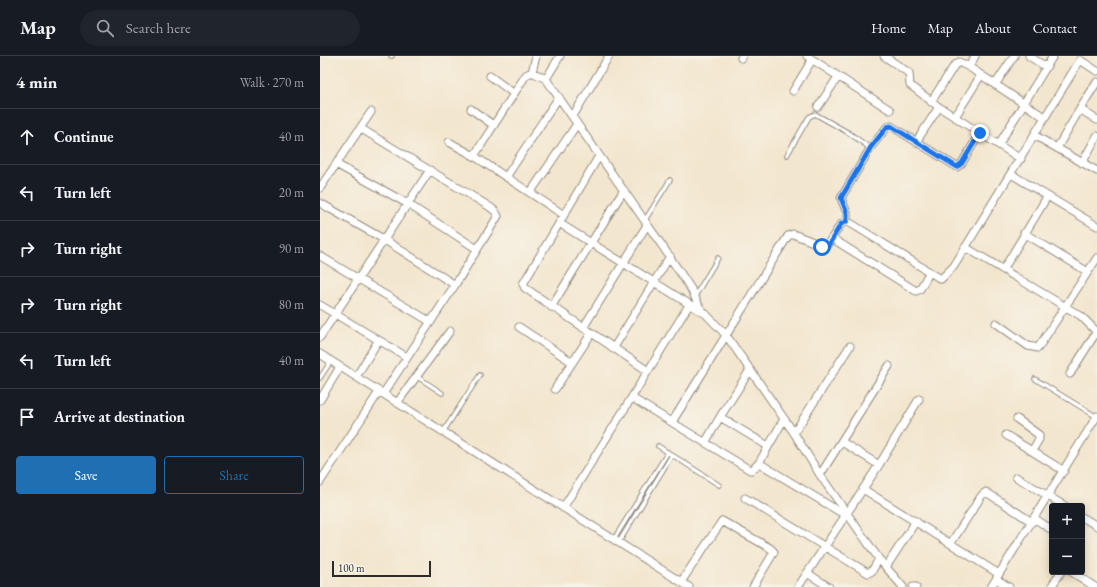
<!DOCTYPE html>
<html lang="en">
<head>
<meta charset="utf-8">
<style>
  body { margin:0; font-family:"EB Garamond",serif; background:#20242c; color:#f1f3f6 }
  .controls { position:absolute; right:12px; bottom:12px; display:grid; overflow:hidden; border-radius:4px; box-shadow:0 2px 10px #0003 }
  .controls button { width:36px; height:36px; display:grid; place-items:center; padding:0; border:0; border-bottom:1px solid #363941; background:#171b24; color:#f1f3f6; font:20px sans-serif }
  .scale { position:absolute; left:12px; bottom:10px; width:99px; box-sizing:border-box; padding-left:4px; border:2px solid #2b2b2b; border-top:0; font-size:11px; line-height:14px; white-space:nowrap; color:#2b2b2b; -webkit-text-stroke:3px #f7f3e8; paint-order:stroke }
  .stop { position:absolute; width:12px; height:12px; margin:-9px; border:3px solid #1a73e8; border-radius:50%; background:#fff }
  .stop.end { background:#1a73e8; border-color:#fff; box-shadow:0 1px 4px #0008 }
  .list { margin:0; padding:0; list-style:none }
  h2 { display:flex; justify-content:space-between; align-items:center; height:52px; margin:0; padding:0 16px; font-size:17px }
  h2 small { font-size:13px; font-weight:400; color:#9ea1a6 }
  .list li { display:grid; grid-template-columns:26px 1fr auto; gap:12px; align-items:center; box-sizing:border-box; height:56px; padding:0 16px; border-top:1px solid #363941 }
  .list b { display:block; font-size:15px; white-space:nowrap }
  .list em { font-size:13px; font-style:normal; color:#9ea1a6 }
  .actions { display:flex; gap:8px; padding:12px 16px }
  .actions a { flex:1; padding:9px 0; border:1px solid #1f6fb2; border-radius:4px; text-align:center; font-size:14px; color:#1f6fb2 }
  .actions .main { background:#1f6fb2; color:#fff }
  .icon { flex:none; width:22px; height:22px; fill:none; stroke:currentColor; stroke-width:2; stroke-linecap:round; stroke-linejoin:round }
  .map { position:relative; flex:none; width:777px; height:531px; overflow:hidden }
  header { display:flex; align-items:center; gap:24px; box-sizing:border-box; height:56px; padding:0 20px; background:#171b24; border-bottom:1px solid #363941 }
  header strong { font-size:19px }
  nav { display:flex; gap:22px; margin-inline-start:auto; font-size:14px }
  .search { width:280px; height:36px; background:#20242c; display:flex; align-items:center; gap:10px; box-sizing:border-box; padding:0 14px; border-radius:22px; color:#9ea1a6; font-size:15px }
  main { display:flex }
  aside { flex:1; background:#171b24 }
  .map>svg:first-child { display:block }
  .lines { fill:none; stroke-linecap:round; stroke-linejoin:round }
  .service-casing { stroke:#8f887c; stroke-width:5.5 }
  .minor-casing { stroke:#8f887c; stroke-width:9 }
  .service { stroke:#fff; stroke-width:3.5 }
  .minor { stroke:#fff; stroke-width:7 }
  .route { stroke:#1a73e8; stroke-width:5 }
</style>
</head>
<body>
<header>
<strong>Map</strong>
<div class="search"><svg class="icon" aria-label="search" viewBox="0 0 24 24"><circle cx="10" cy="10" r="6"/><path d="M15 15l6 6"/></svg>Search here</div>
<nav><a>Home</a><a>Map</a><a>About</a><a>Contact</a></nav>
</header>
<main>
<aside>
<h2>4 min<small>Walk · 270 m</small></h2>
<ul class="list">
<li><svg class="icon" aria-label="ahead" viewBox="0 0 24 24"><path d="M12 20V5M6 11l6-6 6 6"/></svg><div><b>Continue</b></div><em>40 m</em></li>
<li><svg class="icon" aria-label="left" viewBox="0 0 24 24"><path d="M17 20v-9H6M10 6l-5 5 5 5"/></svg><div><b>Turn left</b></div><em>20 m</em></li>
<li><svg class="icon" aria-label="right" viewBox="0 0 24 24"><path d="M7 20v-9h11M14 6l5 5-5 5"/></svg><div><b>Turn right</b></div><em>90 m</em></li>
<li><svg class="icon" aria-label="right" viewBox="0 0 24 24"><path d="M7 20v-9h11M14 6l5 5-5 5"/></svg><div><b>Turn right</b></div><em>80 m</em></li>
<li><svg class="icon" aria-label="left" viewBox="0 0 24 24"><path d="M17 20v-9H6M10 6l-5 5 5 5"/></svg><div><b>Turn left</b></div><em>40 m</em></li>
<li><svg class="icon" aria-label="arrive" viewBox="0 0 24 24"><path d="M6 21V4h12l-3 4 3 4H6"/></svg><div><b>Arrive at destination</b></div></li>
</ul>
<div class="actions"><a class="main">Save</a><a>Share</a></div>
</aside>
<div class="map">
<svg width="777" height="531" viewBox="0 0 777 531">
  <rect width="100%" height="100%" fill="#f7f3e8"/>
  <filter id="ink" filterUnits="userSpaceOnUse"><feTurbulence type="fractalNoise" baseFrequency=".025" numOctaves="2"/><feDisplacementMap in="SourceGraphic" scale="8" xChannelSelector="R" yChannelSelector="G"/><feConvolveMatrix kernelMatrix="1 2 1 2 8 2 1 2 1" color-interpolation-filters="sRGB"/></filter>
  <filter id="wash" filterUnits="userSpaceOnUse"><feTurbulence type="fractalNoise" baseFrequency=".012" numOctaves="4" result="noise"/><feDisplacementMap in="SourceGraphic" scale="16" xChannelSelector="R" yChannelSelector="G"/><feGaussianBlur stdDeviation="0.9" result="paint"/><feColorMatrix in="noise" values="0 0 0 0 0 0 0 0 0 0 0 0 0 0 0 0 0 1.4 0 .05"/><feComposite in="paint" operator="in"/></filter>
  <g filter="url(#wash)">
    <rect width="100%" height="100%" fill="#f3e6ce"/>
  </g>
  <g filter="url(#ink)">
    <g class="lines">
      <defs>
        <path id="service" d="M 71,0 L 72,0
          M 467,99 L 489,61 L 495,58 L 529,77 L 550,92
          M 325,164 L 350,124
          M 375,240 L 398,202
          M 96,320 L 122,337
          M 0,322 L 11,305
          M 715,323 L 777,361
          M 123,376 L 160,319
          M 338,390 L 399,429
          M 294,483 L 348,396
          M 299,486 L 352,399"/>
        <path id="minor" d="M 487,0 L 570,54
          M 564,0 L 589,17 L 590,29 L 619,51 L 701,103
          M 709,0 L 726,11
          M 421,2 L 422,0
          M 649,11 L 655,0
          M 212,16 L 216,0
          M 170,20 L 193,37
          M 226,23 L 240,0
          M 777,26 L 760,53 L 777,64
          M 675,29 L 694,0
          M 473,35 L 492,4
          M 611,46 L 634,10 L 639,6 L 649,11 L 724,61
          M 498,51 L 518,21
          M 151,53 L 173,69
          M 253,60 L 289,0
          M 635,61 L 661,19
          M 40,72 L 170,151 L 175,155 L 178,160 L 135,229 L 63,338
          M 714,79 L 777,115
          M 129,86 L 154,100 L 244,159
          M 596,86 L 619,51
          M 679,88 L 733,0
          M 737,92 L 760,53
          M 154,100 L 206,19 L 212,16 L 226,23 L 343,191 L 371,233 L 380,252 L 406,279 L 474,377 L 500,419 L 559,503 L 583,531
          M 279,100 L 203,228 L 205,232 L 328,315
          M 762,107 L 777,80
          M 16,108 L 88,148 L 157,193
          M 691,118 L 777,170
          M 186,121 L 239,41
          M 0,132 L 51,56
          M 210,137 L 257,68
          M 0,147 L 65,184 L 135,229
          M 527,165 L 527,157 L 521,142 L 551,91 L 567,71 L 571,70 L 637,111 L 642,107 L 660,77
          M 239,167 L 382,256
          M 704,177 L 768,216
          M 513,183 L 596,235 L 600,233 L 609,217
          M 645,191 L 761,260 L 777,276
          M 0,200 L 111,266
          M 683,214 L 727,141
          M 0,249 L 87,301
          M 231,251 L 304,134
          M 676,267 L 708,290 L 718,292 L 777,202
          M 199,271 L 252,306
          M 263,272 L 327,169
          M 0,281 L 110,114
          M 293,293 L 350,200
          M 0,298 L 369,531
          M 750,318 L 777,275
          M 36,321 L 58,285
          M 235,333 L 271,278
          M 312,342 L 430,414 L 432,414 L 439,407 L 464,363
          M 0,344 L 20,311
          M 77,347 L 130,275
          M 400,361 L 430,314
          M 697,363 L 719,379 L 719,383 L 712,395
          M 352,366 L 468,180 L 473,178 L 506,191 L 521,168 L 527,165 L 621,223 L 634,210 L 760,4 L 777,15
          M 474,377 L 530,290
          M 686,379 L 744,415
          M 522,386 L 559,409
          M 385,387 L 400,361 L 448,390
          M 439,407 L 525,459
          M 500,419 L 569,310
          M 696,421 L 745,450
          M 0,426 L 59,336
          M 543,433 L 679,518
          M 425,442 L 548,517 L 552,515 L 559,503
          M 243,452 L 369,249
          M 762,461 L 777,470
          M 714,462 L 732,474
          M 631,487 L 662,439 L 666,436 L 712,466
          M 566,511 L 596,465
          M 752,516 L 775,531
          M 487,517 L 509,531
          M 676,523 L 689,531
          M 361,526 L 402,465 L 450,492 L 454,496 L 433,531
          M 478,531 L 559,409 L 599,343
          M 593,531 L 596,531
          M 671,531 L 777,360
          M 731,531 L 741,516"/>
      </defs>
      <use href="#service" class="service-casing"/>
      <use href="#minor" class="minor-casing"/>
      <use href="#service" class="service"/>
      <use href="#minor" class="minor"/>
    </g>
  </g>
  <g class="lines" filter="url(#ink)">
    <path class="route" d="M 502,191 L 508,190 L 521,168 L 527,165 L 527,157 L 521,142 L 551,91 L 567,71 L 571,70 L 637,111 L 642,107 L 660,77"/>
  </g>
</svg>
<div class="controls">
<button>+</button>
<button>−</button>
</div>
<div class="scale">100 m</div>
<div class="stop" style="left:502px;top:191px"></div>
<div class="stop end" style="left:660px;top:77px"></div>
</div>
</main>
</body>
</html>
